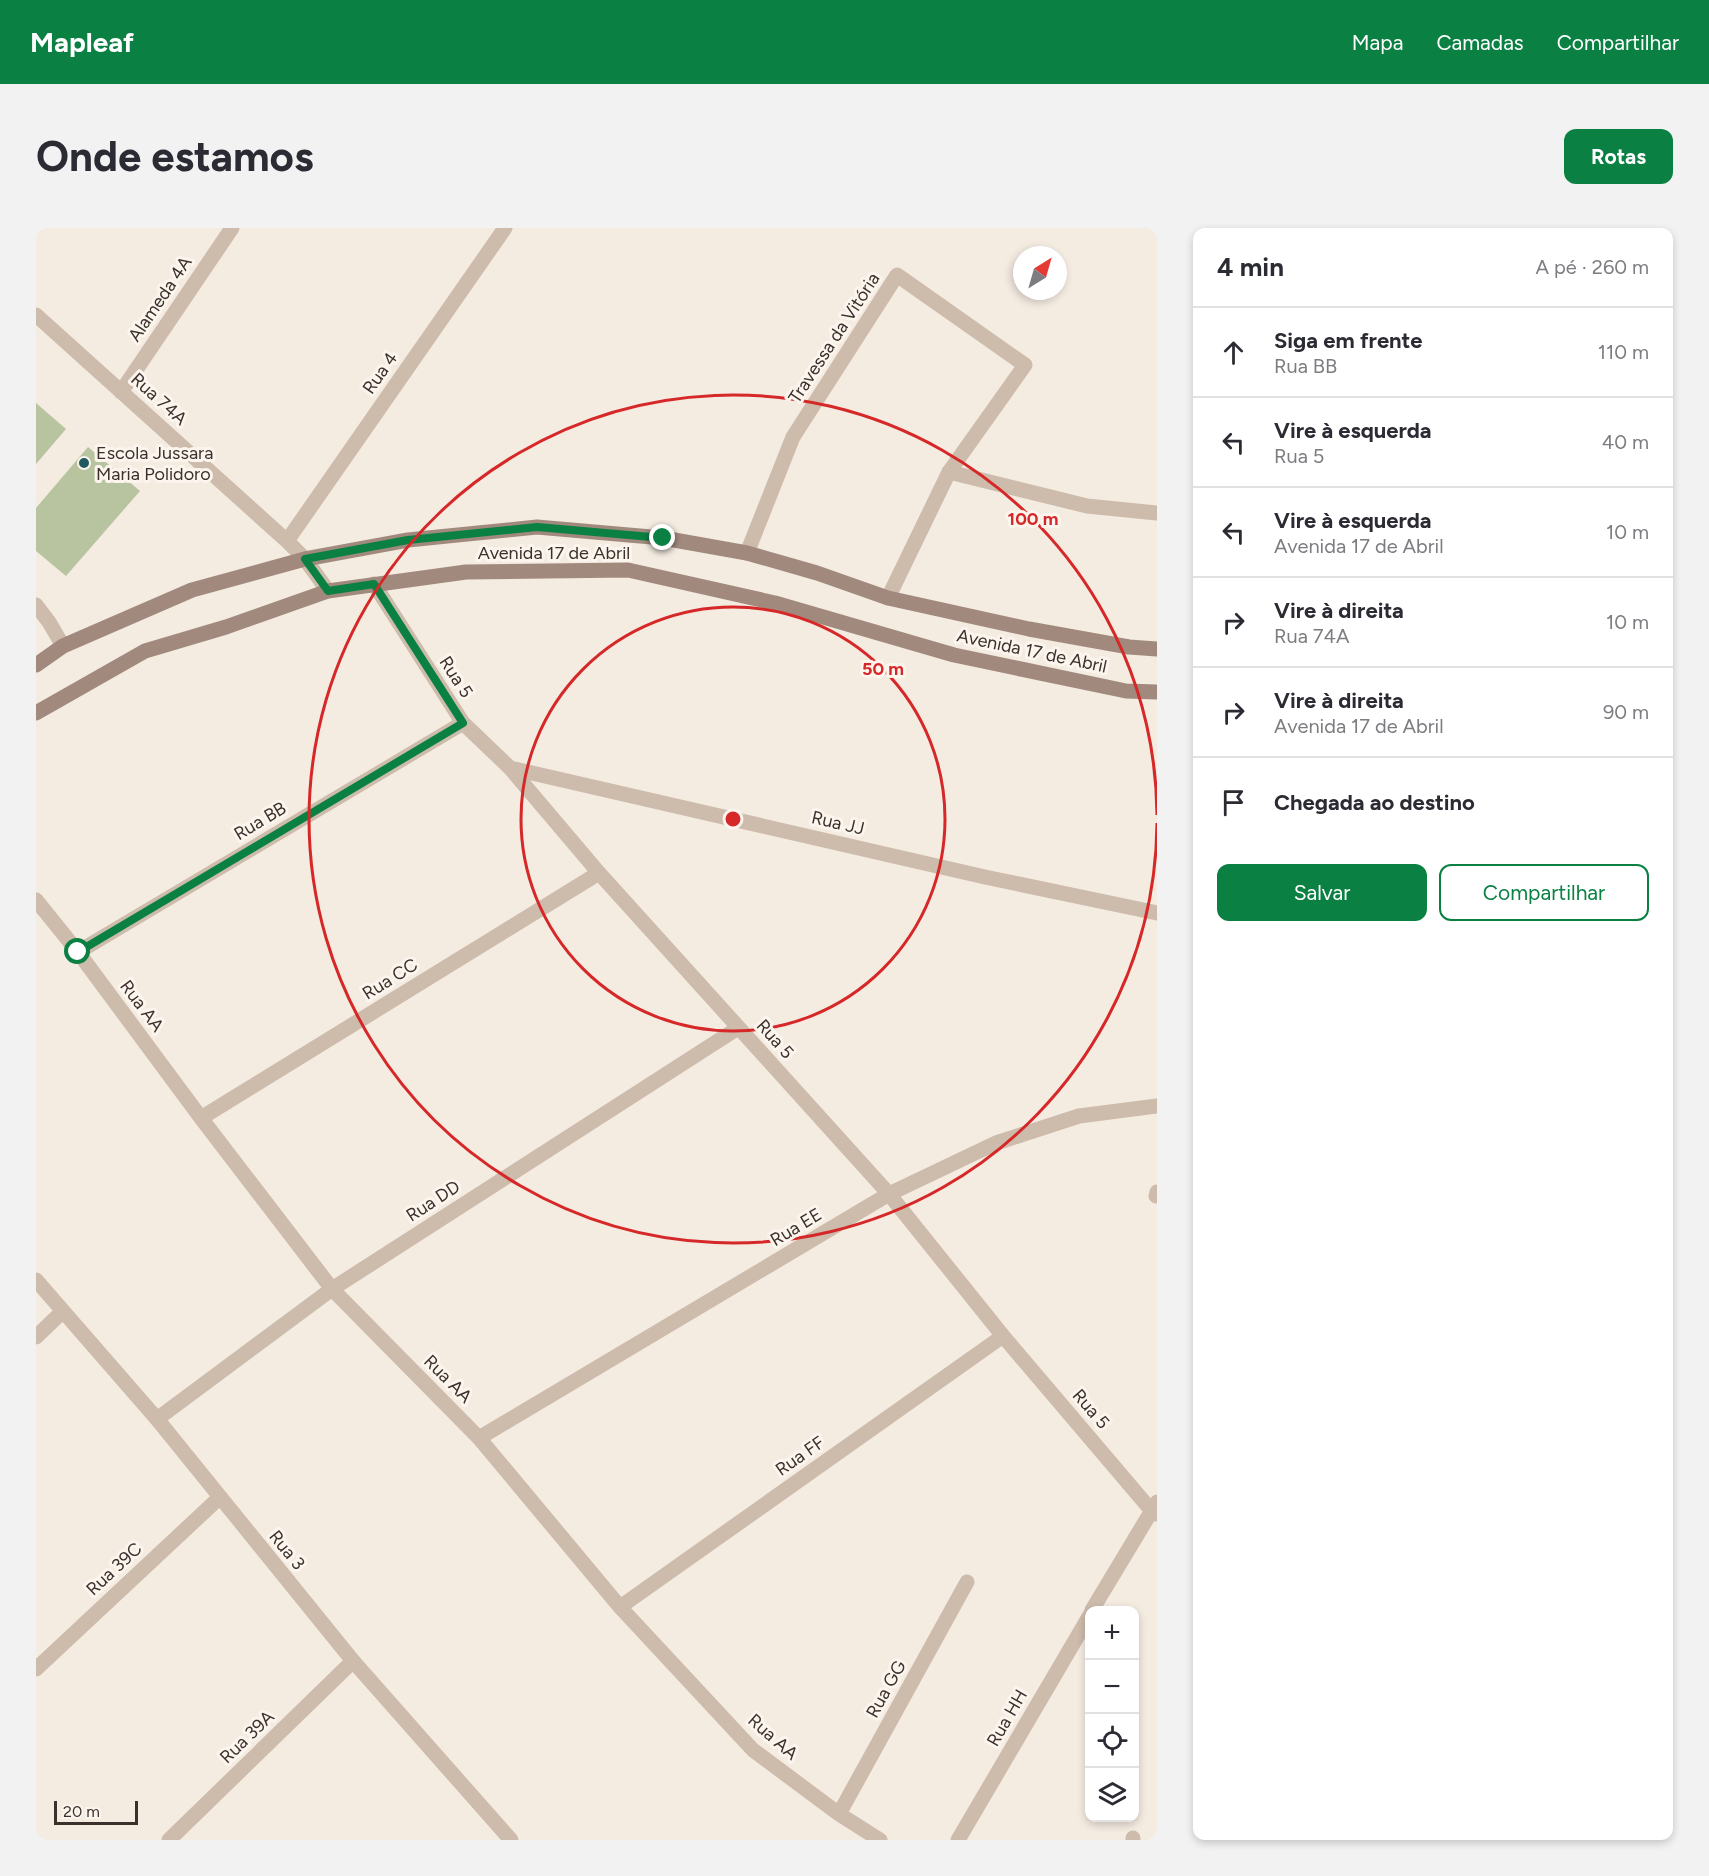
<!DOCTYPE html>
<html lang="pt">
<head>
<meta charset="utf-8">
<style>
  body { margin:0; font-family:Figtree,sans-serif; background:#f2f2f3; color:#2b2b33 }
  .controls { position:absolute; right:18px; bottom:18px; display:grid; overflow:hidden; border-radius:12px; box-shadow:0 3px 9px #0003 }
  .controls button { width:54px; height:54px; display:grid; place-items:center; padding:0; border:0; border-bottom:2px solid #e1e1e2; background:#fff; color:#2b2b33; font:30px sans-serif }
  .compass { position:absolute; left:977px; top:18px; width:54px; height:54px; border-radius:50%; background:#fff; box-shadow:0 3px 9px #0003; rotate:37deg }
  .scale { position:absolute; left:18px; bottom:15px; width:84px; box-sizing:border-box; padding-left:6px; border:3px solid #3b302b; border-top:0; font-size:16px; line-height:21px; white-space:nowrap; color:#3b302b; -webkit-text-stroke:4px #fbf5ee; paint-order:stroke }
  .stop { position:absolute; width:18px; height:18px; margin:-14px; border:4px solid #0b8043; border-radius:50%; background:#fff }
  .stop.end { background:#0b8043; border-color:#fff; box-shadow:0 2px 6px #0008 }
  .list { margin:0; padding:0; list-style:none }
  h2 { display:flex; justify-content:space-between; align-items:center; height:78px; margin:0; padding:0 24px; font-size:26px }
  h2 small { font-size:20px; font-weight:400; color:#7c7c81 }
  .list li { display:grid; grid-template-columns:39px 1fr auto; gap:18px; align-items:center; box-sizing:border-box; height:90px; padding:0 24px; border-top:2px solid #e1e1e2 }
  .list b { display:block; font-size:22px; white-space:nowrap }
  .list p { margin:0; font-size:20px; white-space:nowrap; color:#7c7c81 }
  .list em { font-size:20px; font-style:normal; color:#7c7c81 }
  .actions { display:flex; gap:12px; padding:18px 24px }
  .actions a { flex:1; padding:14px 0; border:2px solid #0b8043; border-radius:12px; text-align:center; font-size:21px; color:#0b8043 }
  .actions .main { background:#0b8043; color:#fff }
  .icon { flex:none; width:33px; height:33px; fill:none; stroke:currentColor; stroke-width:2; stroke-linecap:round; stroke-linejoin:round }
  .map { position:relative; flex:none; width:1121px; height:1612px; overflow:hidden; border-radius:12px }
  header { display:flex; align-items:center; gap:36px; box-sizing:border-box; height:84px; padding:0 30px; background:#0b8043; color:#fff }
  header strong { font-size:28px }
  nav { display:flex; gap:33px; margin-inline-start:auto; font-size:21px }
  .intro { display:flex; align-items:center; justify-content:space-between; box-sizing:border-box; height:144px; padding:0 36px }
  h1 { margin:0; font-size:42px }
  .button { padding:15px 27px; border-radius:12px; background:#0b8043; color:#fff; font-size:21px; font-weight:700 }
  main { display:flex; gap:36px; padding:0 36px }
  aside { flex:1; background:#fff; border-radius:12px; box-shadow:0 3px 9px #0003 }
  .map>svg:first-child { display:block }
  .green { fill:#b8c4a0 }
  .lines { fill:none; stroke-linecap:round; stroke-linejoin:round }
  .service { stroke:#cdbbac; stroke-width:15 }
  .minor { stroke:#cdbbac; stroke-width:15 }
  .tertiary { stroke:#cdbbac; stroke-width:15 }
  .secondary { stroke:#a18a7d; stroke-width:15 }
  .route { stroke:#0b8043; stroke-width:8 }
  .ring { fill:none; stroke:#d62828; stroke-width:3 }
  .poi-dot { fill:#1f5a5e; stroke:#fbf5ee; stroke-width:2 }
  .labels { text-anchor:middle; stroke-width:6; stroke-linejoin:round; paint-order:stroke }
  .street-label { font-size:18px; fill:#3b302b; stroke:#fbf5ee }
  .poi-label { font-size:18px; fill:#3b302b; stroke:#fbf5ee; text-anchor:start }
  .centre { fill:#d62828; stroke:#fbf5ee; stroke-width:3 }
  .ring-label { font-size:18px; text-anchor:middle; font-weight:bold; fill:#d62828; stroke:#fbf5ee; stroke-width:6; stroke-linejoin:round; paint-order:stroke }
</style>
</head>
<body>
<header>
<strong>Mapleaf</strong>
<nav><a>Mapa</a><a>Camadas</a><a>Compartilhar</a></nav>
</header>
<div class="intro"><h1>Onde estamos</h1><a class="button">Rotas</a></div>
<main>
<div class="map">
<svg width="1121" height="1612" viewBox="0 0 1121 1612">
  <rect width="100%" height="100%" fill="#f4ebe1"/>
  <path class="green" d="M 0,175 L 30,201 L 0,236 Z
    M 52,219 L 104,263 L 30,348 L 0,323 L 0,280 Z"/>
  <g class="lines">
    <path class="service" d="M 913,244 L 1051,278 L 1121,285
      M 0,377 L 13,394 L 27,418"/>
    <path class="minor" d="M 0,87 L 251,313 L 269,331 L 292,363
      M 85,164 L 196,0
      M 251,313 L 469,0
      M 711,325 L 757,209 L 861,47 L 989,137 L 913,244 L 852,370
      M 338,356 L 427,495 L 474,540 L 563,645 L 853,966 L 967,1108 L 1115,1282 L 1121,1286
      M 474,540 L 949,649 L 1121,685
      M 0,672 L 42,724 L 165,890 L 296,1061 L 443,1210 L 584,1379 L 717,1522 L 803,1586 L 844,1612
      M 42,724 L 427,495
      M 165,890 L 563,645
      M 1120,968 L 1121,964
      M 0,1109 L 26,1084
      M 121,1191 L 296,1061 L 702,800
      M 443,1210 L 853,966 L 960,915 L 1043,888 L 1121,878
      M 584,1379 L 967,1108
      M 1056,1382 L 1121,1274
      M 0,1441 L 183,1270
      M 803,1586 L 931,1354
      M 133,1612 L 317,1433
      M 922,1612 L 1054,1387
      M 1097,1612 L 1097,1610"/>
    <path class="tertiary" d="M 0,1052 L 121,1191 L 317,1433 L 475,1612"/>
    <path class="secondary" d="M 0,437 L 27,418 L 156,362 L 269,331 L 372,312 L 501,299 L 627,310 L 711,325 L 781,345 L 852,370 L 993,401 L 1093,419 L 1121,421
      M 0,485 L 109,423 L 190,399 L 292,363 L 430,344 L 592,342 L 739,375 L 918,427 L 1090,463 L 1121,464"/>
  </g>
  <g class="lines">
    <path class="route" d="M 42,724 L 427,495 L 338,356 L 292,363 L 269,331 L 372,312 L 501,299 L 627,310"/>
  </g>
  <g class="ring">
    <circle cx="697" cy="591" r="212"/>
    <path d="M1121 595A424 424 0 1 1 1121 587"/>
  </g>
  <circle class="poi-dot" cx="48" cy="235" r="6"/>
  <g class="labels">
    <g class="street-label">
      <text transform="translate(124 71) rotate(-56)" y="6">Alameda 4A</text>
      <text transform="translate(798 110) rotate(-57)" y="6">Travessa da Vitória</text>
      <text transform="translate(344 145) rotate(-55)" y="6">Rua 4</text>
      <text transform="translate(123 171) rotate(42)" y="6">Rua 74A</text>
      <text x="518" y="331">Avenida 17 de Abril</text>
      <text transform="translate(996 423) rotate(12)" y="6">Avenida 17 de Abril</text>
      <text transform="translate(420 449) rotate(57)" y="6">Rua 5</text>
      <text transform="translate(224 593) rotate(-31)" y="6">Rua BB</text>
      <text transform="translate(802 595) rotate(13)" y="6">Rua JJ</text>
      <text transform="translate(354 751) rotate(-32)" y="6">Rua CC</text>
      <text transform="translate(106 778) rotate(53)" y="6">Rua AA</text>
      <text transform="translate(739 811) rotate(48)" y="6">Rua 5</text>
      <text transform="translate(397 973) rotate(-33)" y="6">Rua DD</text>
      <text transform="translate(760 999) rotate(-31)" y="6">Rua EE</text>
      <text transform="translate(412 1151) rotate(45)" y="6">Rua AA</text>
      <text transform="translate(1055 1181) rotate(49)" y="6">Rua 5</text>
      <text transform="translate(764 1228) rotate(-35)" y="6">Rua FF</text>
      <text transform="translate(251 1322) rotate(51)" y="6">Rua 3</text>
      <text transform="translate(78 1341) rotate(-43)" y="6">Rua 39C</text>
      <text transform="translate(850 1461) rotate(-61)" y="6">Rua GG</text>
      <text transform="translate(971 1490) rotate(-60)" y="6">Rua HH</text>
      <text transform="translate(211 1509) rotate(-44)" y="6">Rua 39A</text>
      <text transform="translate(737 1509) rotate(41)" y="6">Rua AA</text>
    </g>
    <g class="poi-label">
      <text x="60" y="231">Escola Jussara<tspan x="60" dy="21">Maria Polidoro</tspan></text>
    </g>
  </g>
  <circle cx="697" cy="591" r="9" class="centre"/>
  <g class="ring-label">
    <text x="997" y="297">100 m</text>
    <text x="847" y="447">50 m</text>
  </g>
</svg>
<div class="controls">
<button>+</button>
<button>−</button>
<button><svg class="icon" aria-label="locate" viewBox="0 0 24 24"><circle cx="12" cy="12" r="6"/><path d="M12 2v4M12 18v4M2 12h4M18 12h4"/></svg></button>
<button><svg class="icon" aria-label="layers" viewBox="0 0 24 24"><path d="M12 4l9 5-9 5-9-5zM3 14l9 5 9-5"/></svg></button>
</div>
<svg class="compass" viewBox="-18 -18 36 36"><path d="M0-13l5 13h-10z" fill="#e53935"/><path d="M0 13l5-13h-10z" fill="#7c7c81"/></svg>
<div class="scale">20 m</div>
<div class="stop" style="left:42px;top:724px"></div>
<div class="stop end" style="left:627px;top:310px"></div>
</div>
<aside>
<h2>4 min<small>A pé · 260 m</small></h2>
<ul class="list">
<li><svg class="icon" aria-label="ahead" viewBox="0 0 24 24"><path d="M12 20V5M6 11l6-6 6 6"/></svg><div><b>Siga em frente</b><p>Rua BB</p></div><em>110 m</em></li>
<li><svg class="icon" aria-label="left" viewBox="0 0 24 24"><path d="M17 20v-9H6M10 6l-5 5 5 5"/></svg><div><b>Vire à esquerda</b><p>Rua 5</p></div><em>40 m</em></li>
<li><svg class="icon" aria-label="left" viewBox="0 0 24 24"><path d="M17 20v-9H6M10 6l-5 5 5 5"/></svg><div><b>Vire à esquerda</b><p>Avenida 17 de Abril</p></div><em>10 m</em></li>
<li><svg class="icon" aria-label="right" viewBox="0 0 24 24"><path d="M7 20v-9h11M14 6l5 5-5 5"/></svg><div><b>Vire à direita</b><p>Rua 74A</p></div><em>10 m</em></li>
<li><svg class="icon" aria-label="right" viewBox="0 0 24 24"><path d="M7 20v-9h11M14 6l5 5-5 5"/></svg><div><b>Vire à direita</b><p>Avenida 17 de Abril</p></div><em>90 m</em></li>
<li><svg class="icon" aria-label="arrive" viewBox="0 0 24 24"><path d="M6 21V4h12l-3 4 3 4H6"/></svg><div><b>Chegada ao destino</b></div></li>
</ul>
<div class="actions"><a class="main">Salvar</a><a>Compartilhar</a></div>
</aside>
</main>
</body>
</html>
